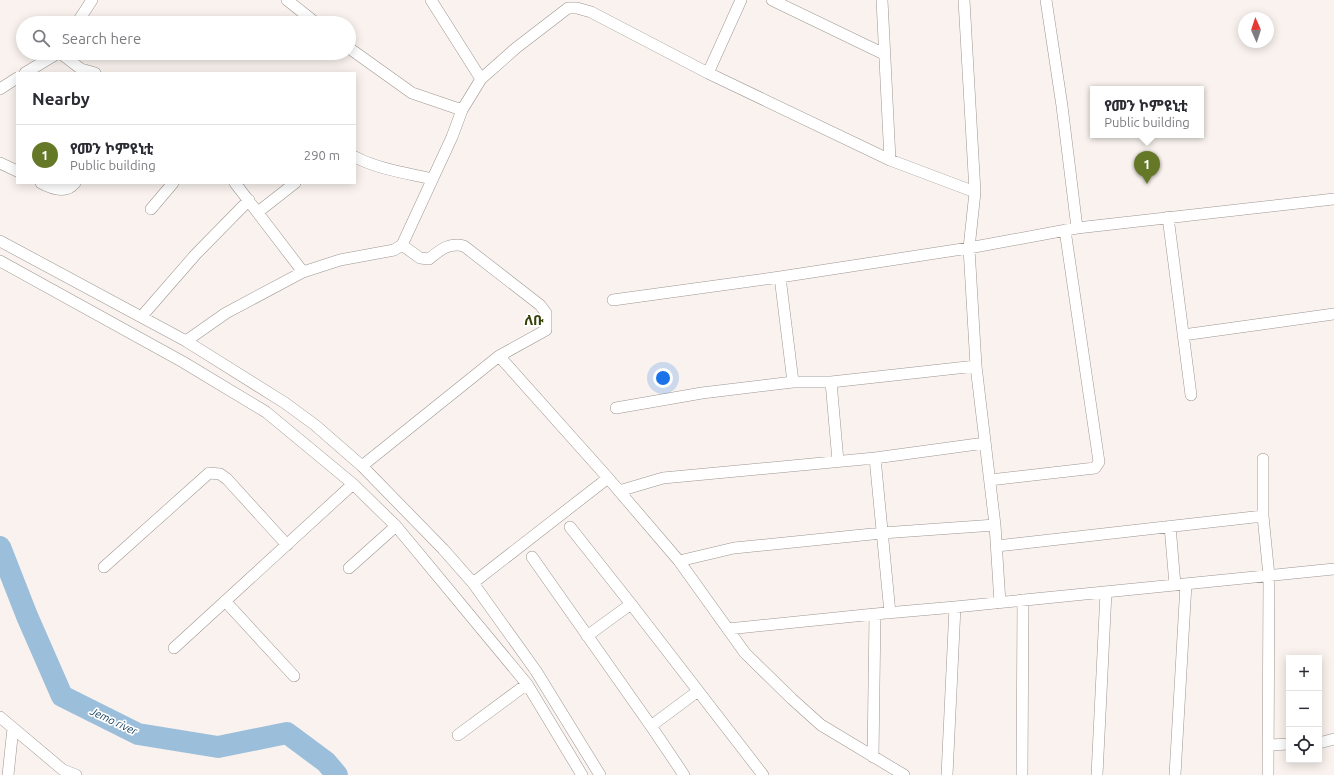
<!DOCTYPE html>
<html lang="en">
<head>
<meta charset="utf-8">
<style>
  body { margin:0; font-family:Ubuntu,"Noto Sans Ethiopic",sans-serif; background:#f7f7f7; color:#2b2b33 }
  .controls { position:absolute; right:12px; bottom:12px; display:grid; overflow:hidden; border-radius:0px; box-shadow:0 2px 10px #0003 }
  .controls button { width:36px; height:36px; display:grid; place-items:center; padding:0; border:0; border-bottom:1px solid #e1e1e2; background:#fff; color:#2b2b33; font:20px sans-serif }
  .compass { position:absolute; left:1238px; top:12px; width:36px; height:36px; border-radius:50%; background:#fff; box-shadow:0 2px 10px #0003; rotate:357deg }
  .you { position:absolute; left:663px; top:378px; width:14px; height:14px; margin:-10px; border:3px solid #fff; border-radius:50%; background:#1a73e8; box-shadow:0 0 0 6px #1a73e833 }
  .badge { display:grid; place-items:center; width:26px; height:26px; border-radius:50%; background:#657827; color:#fff; font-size:13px; font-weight:700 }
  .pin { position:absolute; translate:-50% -33px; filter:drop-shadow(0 1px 2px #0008) }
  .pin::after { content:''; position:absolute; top:21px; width:14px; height:12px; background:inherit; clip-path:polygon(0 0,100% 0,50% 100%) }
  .popup { position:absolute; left:1090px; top:86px; width:114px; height:52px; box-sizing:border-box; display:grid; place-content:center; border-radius:0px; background:#fff; filter:drop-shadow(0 1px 3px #0005); font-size:13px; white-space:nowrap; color:#7c7c81 }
  .popup b { font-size:15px; color:#2b2b33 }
  .popup::after { content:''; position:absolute; left:50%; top:100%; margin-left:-8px; border:8px solid transparent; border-top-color:#fff }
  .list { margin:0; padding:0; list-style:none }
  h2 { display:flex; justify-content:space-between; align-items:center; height:52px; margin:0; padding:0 16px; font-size:17px }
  h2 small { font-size:13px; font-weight:400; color:#7c7c81 }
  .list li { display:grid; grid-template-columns:26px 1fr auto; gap:12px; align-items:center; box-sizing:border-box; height:60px; padding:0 16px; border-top:1px solid #e1e1e2 }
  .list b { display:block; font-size:15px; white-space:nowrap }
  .list p { margin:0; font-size:13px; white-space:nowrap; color:#7c7c81 }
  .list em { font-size:13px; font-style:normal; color:#7c7c81 }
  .icon { flex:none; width:22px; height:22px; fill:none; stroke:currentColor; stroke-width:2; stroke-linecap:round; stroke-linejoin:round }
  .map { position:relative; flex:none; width:1334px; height:775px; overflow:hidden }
  .search { position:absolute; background:#fff; box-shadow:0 2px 10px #0003; left:16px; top:16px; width:340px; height:44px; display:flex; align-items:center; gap:10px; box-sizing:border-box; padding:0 14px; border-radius:22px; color:#7c7c81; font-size:15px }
  .panel { position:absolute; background:#fff; box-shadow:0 2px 10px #0003; left:16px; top:72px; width:340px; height:112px; border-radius:0px }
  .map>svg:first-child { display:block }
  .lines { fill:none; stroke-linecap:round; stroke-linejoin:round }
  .river { stroke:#9bbeda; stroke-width:22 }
  .street-casing { stroke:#9d9692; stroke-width:12 }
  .street { stroke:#fff; stroke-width:11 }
  .labels { text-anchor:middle; stroke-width:3.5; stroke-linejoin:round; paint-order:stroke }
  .water-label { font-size:11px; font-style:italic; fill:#113c59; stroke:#fff }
  .district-label { font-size:14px; font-weight:bold; fill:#354106; stroke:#fff }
</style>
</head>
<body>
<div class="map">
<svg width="1334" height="775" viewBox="0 0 1334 775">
  <rect width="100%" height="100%" fill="#f9f2ee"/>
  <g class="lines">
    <path class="river" d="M 0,547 L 27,616 L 62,696 L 138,734 L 218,747 L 287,733 L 326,762 L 337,775"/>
    <defs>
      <path id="street" d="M 287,0 L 316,23
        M 431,0 L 481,79
        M 772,0 L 884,54
        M 882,0 L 890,160
        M 964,0 L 975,192 L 969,248 L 976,366 L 995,525 L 1000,603
        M 1046,0 L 1062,106 L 1077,228
        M 77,23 L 92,0
        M 349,48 L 412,93 L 462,110
        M 60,53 L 81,69 L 95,73
        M 25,73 L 58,53
        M 708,73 L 741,0
        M 0,89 L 17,78
        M 355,157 C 378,169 406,173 432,179
        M 0,163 L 17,171
        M 41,183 C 52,189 66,194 75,183
        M 235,183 L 303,272
        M 151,209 L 173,183
        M 258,212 L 295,183
        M 1168,217 L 1191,395
        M 0,241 L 186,341 L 285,403 L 315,425 L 362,466 L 443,549 L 473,583 L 536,671 L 600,775
        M 402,245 L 420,258 L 429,259 C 440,250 449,242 464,246 L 540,305 L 546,313 L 546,330 L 499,356
        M 0,261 L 183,362 L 266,412 L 353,484 L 396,526 L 527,684 L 582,775
        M 780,277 L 793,382
        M 613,300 L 780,277 L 969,248 L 1077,228 L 1334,199
        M 142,316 L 196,254 L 249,200
        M 1183,335 L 1334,314
        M 186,341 L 226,313 L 303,272 L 340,260 L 394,250 L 402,245 L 452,137 L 462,110 L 481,79 L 516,48 L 568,8 L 577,8 L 591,12 L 708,73 L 890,160 L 975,192
        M 831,382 L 838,461
        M 616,408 L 702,393 L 793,382 L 831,382 L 976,366
        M 875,458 L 890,613
        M 1263,459 L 1263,516 L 1269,576 L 1268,775
        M 362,466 L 499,356 L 608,478 L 679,561 L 745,653 L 792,699 L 821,725 L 904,775
        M 990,480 L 1095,468 L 1099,462 L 1065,230
        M 619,491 L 663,478 L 875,458 L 985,443
        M 1170,526 L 1175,585
        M 570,527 L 631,604 L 763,775
        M 997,546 L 1263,516
        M 532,557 L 651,726 L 684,775
        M 679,561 L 734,548 L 882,533 L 995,525
        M 104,567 L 209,473 L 220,474 L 227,479 L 287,545
        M 349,568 L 396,526
        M 473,583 L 608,478
        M 225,601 L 294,676
        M 728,629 L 875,614
        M 587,636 L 631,604
        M 174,648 L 353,484
        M 0,717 L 63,770 L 76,775
        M 651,726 L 698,691
        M 458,735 L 527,684
        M 1319,743 L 1334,739
        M 1268,745 L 1289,744
        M 873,757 L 875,614 L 955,607 L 1334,569
        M 8,775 L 13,728
        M 947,775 L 955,607
        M 1022,775 L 1023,600
        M 1097,775 L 1106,592
        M 1175,775 L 1186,584"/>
    </defs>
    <use href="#street" class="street-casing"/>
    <use href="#street" class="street"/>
  </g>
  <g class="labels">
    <g class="water-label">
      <text transform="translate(114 721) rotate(25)" y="4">Jemo river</text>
    </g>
    <g class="district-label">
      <text x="534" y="325">ለቡ</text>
    </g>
  </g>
</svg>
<div class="controls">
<button>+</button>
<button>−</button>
<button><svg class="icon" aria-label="locate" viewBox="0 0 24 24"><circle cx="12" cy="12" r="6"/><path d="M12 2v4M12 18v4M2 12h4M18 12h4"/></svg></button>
</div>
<svg class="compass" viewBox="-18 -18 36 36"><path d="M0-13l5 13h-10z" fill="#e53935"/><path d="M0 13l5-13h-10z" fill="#7c7c81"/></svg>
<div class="you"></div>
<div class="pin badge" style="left:1147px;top:184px">1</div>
<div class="popup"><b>የመን ኮምዩኒቲ</b>Public building</div>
<div class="search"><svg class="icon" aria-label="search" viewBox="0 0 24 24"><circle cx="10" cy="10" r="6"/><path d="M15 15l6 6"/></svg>Search here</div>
<section class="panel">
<h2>Nearby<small></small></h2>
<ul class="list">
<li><span class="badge">1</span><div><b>የመን ኮምዩኒቲ</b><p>Public building</p></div><em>290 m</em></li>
</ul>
</section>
</div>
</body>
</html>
